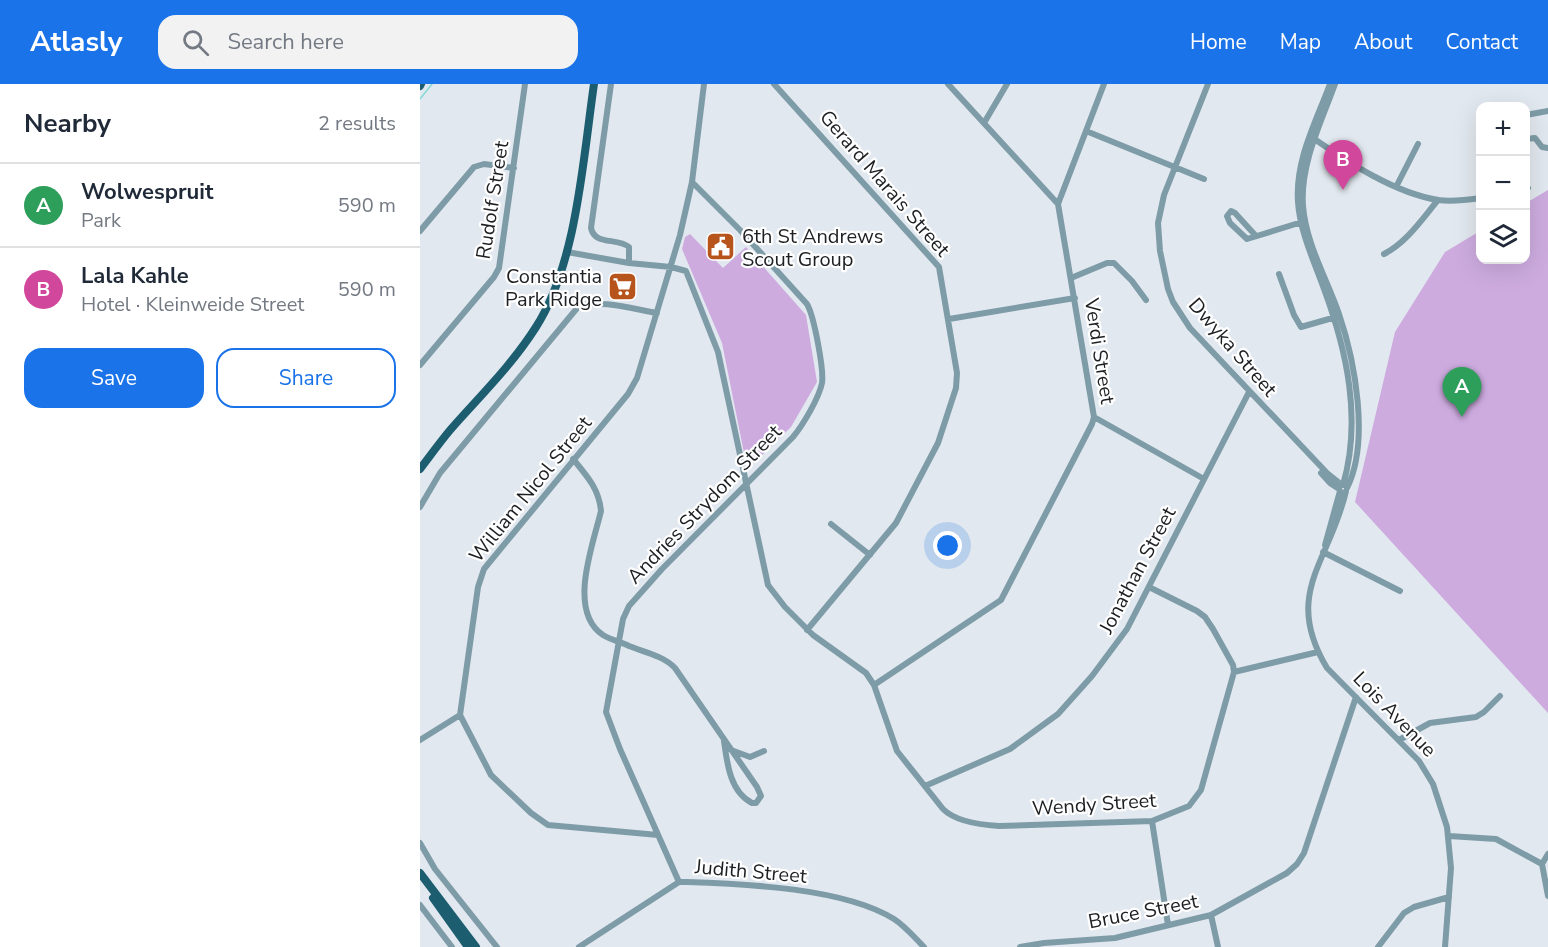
<!DOCTYPE html>
<html lang="en">
<head>
<meta charset="utf-8">
<style>
  body { margin:0; font-family:"Nunito Sans",sans-serif; background:#f2f2f3; color:#1f2937 }
  .controls { position:absolute; right:18px; top:18px; display:grid; overflow:hidden; border-radius:12px; box-shadow:0 6px 24px #0002 }
  .controls button { width:54px; height:54px; display:grid; place-items:center; padding:0; border:0; border-bottom:2px solid #e0e1e3; background:#fff; color:#1f2937; font:30px sans-serif }
  .you { position:absolute; left:528px; top:462px; width:21px; height:21px; margin:-15px; border:4px solid #fff; border-radius:50%; background:#1a73e8; box-shadow:0 0 0 9px #1a73e833 }
  .badge { display:grid; place-items:center; width:39px; height:39px; border-radius:50%; background:#1a73e8; color:#fff; font-size:20px; font-weight:700 }
  .pin { position:absolute; translate:-50% -50px; filter:drop-shadow(0 2px 3px #0008) }
  .pin::after { content:''; position:absolute; top:32px; width:21px; height:18px; background:inherit; clip-path:polygon(0 0,100% 0,50% 100%) }
  .list { margin:0; padding:0; list-style:none }
  h2 { display:flex; justify-content:space-between; align-items:center; height:78px; margin:0; padding:0 24px; font-size:26px }
  h2 small { font-size:20px; font-weight:400; color:#747a83 }
  .list li { display:grid; grid-template-columns:39px 1fr auto; gap:18px; align-items:center; box-sizing:border-box; height:84px; padding:0 24px; border-top:2px solid #e0e1e3 }
  .list b { display:block; font-size:22px; white-space:nowrap }
  .list p { margin:0; font-size:20px; white-space:nowrap; color:#747a83 }
  .list em { font-size:20px; font-style:normal; color:#747a83 }
  .actions { display:flex; gap:12px; padding:18px 24px }
  .actions a { flex:1; padding:14px 0; border:2px solid #1a73e8; border-radius:18px; text-align:center; font-size:21px; color:#1a73e8 }
  .actions .main { background:#1a73e8; color:#fff }
  .icon { flex:none; width:33px; height:33px; fill:none; stroke:currentColor; stroke-width:2; stroke-linecap:round; stroke-linejoin:round }
  .map { position:relative; flex:none; width:1128px; height:863px; overflow:hidden }
  header { display:flex; align-items:center; gap:36px; box-sizing:border-box; height:84px; padding:0 30px; background:#1a73e8; color:#fff }
  header strong { font-size:28px }
  nav { display:flex; gap:33px; margin-inline-start:auto; font-size:21px }
  .search { width:420px; height:54px; background:#f2f2f3; display:flex; align-items:center; gap:15px; box-sizing:border-box; padding:0 21px; border-radius:18px; color:#747a83; font-size:22px }
  main { display:flex }
  aside { flex:1; background:#fff }
  .map>svg:first-child { display:block }
  .green { fill:#cdabdf }
  .lines { fill:none; stroke-linecap:round; stroke-linejoin:round }
  .stream { stroke:#85d9d5; stroke-width:1.5 }
  .minor { stroke:#7e9ca7; stroke-width:6 }
  .major { stroke:#1d5d70; stroke-width:8 }
  .labels { text-anchor:middle; stroke-width:4.5; stroke-linejoin:round; paint-order:stroke }
  .street-label { font-size:20px; fill:#1d1f22; stroke:#fff }
  .poi-label { font-size:20px; fill:#1d1f22; stroke:#fff; text-anchor:start }
</style>
</head>
<body>
<header>
<strong>Atlasly</strong>
<div class="search"><svg class="icon" aria-label="search" viewBox="0 0 24 24"><circle cx="10" cy="10" r="6"/><path d="M15 15l6 6"/></svg>Search here</div>
<nav><a>Home</a><a>Map</a><a>About</a><a>Contact</a></nav>
</header>
<main>
<aside>
<h2>Nearby<small>2 results</small></h2>
<ul class="list">
<li><span class="badge" style="background:#2e9e5b">A</span><div><b>Wolwespruit</b><p>Park</p></div><em>590 m</em></li>
<li><span class="badge" style="background:#d1479c">B</span><div><b>Lala Kahle</b><p>Hotel · Kleinweide Street</p></div><em>590 m</em></li>
</ul>
<div class="actions"><a class="main">Save</a><a>Share</a></div>
</aside>
<div class="map">
<svg width="1128" height="863" viewBox="0 0 1128 863">
  <rect width="100%" height="100%" fill="#e2e8ef"/>
  <path class="green" d="M 1128,106 L 1128,629 L 935,418 L 975,248 L 1025,168 L 1060,147 L 1060,176 L 1106,176 L 1106,119 Z
    M 270,150 L 303,184 L 326,163 L 386,231 L 397,298 L 371,343 L 337,376 L 325,374 L 302,259 L 262,165 L 265,153 Z"/>
  <g class="lines">
    <path class="stream" d="M 0,15 L 12,0"/>
    <path class="minor" d="M 191,0 L 171,144 C 175,162 197,153 209,163 L 209,179
      M 354,0 L 519,183 L 537,289 L 536,304 L 518,359 L 476,439 L 387,546
      M 788,0 L 744,111 L 738,139 L 740,167 L 748,205 L 753,218 L 770,244 L 907,389 L 922,401
      M 910,0 C 896,38 875,76 878,118 C 880,148 894,177 904,205 C 927,267 942,336 923,401
      M 915,0 C 901,39 880,80 883,122 C 886,160 907,195 919,230 C 935,277 950,358 927,404
      M 1106,31 L 1128,27
      M 564,39 L 587,0
      M 666,47 L 784,95
      M 893,54 C 929,79 975,109 1018,116 C 1032,118 1047,116 1060,114
      M 1106,55 L 1115,54 L 1122,63 L 1128,64
      M 976,103 L 998,60
      M 1106,105 L 1108,104
      M 638,120 L 684,0
      M 0,147 L 54,83 L 64,80 L 94,84
      M 836,152 L 815,129 L 811,127 L 807,132 L 810,139 L 827,155 L 882,138
      M 147,168 L 209,179 L 251,183 L 266,187 L 298,268 L 348,501 L 365,523 L 393,551 L 446,589 L 454,601 L 477,667 L 523,725 C 536,738 562,741 579,742 L 732,737 L 769,722 L 781,706 L 814,588 L 813,581 L 793,545 L 785,533 L 777,527 L 729,503
      M 964,170 C 987,158 1002,135 1018,116
      M 859,190 L 874,231 L 881,243 L 916,233
      M 651,194 L 687,179 L 694,179 L 712,197 L 726,216
      M 529,235 L 655,214
      M 0,281 L 74,193 L 79,184 L 105,0
      M 674,333 L 784,395
      M 153,375 C 167,392 179,405 181,427 C 173,461 147,527 183,551 C 191,556 201,558 209,562 C 224,568 244,572 255,584 L 337,703 L 341,712 L 336,719 L 332,719 C 310,708 307,679 304,657
      M 901,389 L 910,399 L 919,405
      M 926,407 C 910,478 862,509 907,584 L 999,677 L 1013,700 L 1027,743 L 1031,784 L 1025,863
      M 0,423 L 20,389 L 158,223 C 175,214 218,226 237,229
      M 411,440 L 450,471
      M 905,461 L 920,407
      M 903,468 L 980,507
      M 814,588 L 898,568
      M 454,601 L 581,516 L 672,340 L 674,333 L 638,120 L 528,0
      M 0,656 L 40,631
      M 979,656 L 1010,639 L 1056,633 L 1064,628 L 1080,612
      M 311,666 L 330,673 L 344,667
      M 505,702 L 590,665 L 638,630 L 672,592 L 707,545 L 829,308
      M 732,737 L 748,841
      M 238,751 L 128,741 L 111,729 L 71,691 L 40,631 L 58,503 L 64,485 L 208,310 L 217,294 L 260,151 L 272,98 L 284,0
      M 1029,752 L 1076,755 L 1122,780
      M 0,759 L 15,785 L 77,863
      M 1128,770 L 1122,780 L 1128,812
      M 259,798 L 200,665 L 186,628 L 203,535 L 209,522 L 242,485 L 373,353 C 383,341 399,314 402,299 C 404,285 394,232 387,220 L 320,146 L 272,98
      M 0,821 L 32,863
      M 791,831 L 798,863
      M 159,863 L 259,798 L 267,798 C 326,800 424,804 474,835 C 485,842 495,854 504,863
      M 600,863 L 624,859 L 695,854 L 791,831 L 867,789 L 877,780 L 884,769 L 936,613
      M 958,863 L 984,829 L 994,823 L 1029,813"/>
    <path class="major" d="M 0,2 L 1,0
      M 0,385 C 10,372 20,358 31,345 C 60,312 92,281 116,243 C 157,179 163,75 174,0
      M 0,789 L 56,863
      M 13,814 L 48,863"/>
  </g>
  <defs>
    <symbol id="civic-square" viewBox="-11 -11 22 22"><rect x="-9" y="-9" width="18" height="18" rx="4" fill="#b7541c" stroke="#fff"/><path d="M-.6-6.5H3V-4.5H.6V-3L4-1V1h2V6H-6V1h2V-1L-.6-3ZM-1.2 2.5V6h2.4V2.5Z" fill="#fff"/></symbol>
    <symbol id="supermarket-square" viewBox="-11 -11 22 22"><rect x="-9" y="-9" width="18" height="18" rx="4" fill="#b7541c" stroke="#fff"/><path d="M-6-5.5h2.5l.6 2H6L4.5 2H-2.5L-4.4-4H-6ZM-1.5 3.2a1.3 1.3 0 1 0 .1 0ZM3 3.2a1.3 1.3 0 1 0 .1 0Z" fill="#fff"/></symbol>
  </defs>
  <g fill-rule="evenodd">
    <use href="#civic-square" x="284" y="146" width="33" height="33"/>
    <use href="#supermarket-square" x="186" y="186" width="33" height="33"/>
  </g>
  <g class="labels">
    <g class="street-label">
      <text transform="translate(465 99) rotate(49)" y="7">Gerard Marais Street</text>
      <text transform="translate(72 116) rotate(-81)" y="7">Rudolf Street</text>
      <text transform="translate(813 263) rotate(49)" y="7">Dwyka Street</text>
      <text transform="translate(680 267) rotate(81)" y="7">Verdi Street</text>
      <text transform="translate(110 405) rotate(-51)" y="7">William Nicol Street</text>
      <text transform="translate(284 420) rotate(-46)" y="7">Andries Strydom Street</text>
      <text transform="translate(717 486) rotate(-62)" y="7">Jonathan Street</text>
      <text transform="translate(975 630) rotate(46)" y="7">Lois Avenue</text>
      <text transform="translate(674 720) rotate(-4)" y="7">Wendy Street</text>
      <text transform="translate(331 787) rotate(5)" y="7">Judith Street</text>
      <text transform="translate(723 827) rotate(-11)" y="7">Bruce Street</text>
    </g>
    <g class="poi-label">
      <text x="322" y="159">6th St Andrews<tspan x="322" dy="23">Scout Group</tspan></text>
      <text x="182" y="199" text-anchor="end">Constantia<tspan x="182" dy="23">Park Ridge</tspan></text>
    </g>
  </g>
</svg>
<div class="controls">
<button>+</button>
<button>−</button>
<button><svg class="icon" aria-label="layers" viewBox="0 0 24 24"><path d="M12 4l9 5-9 5-9-5zM3 14l9 5 9-5"/></svg></button>
</div>
<div class="you"></div>
<div class="pin badge" style="left:1042px;top:333px;background:#2e9e5b">A</div>
<div class="pin badge" style="left:923px;top:106px;background:#d1479c">B</div>
</div>
</main>
</body>
</html>
